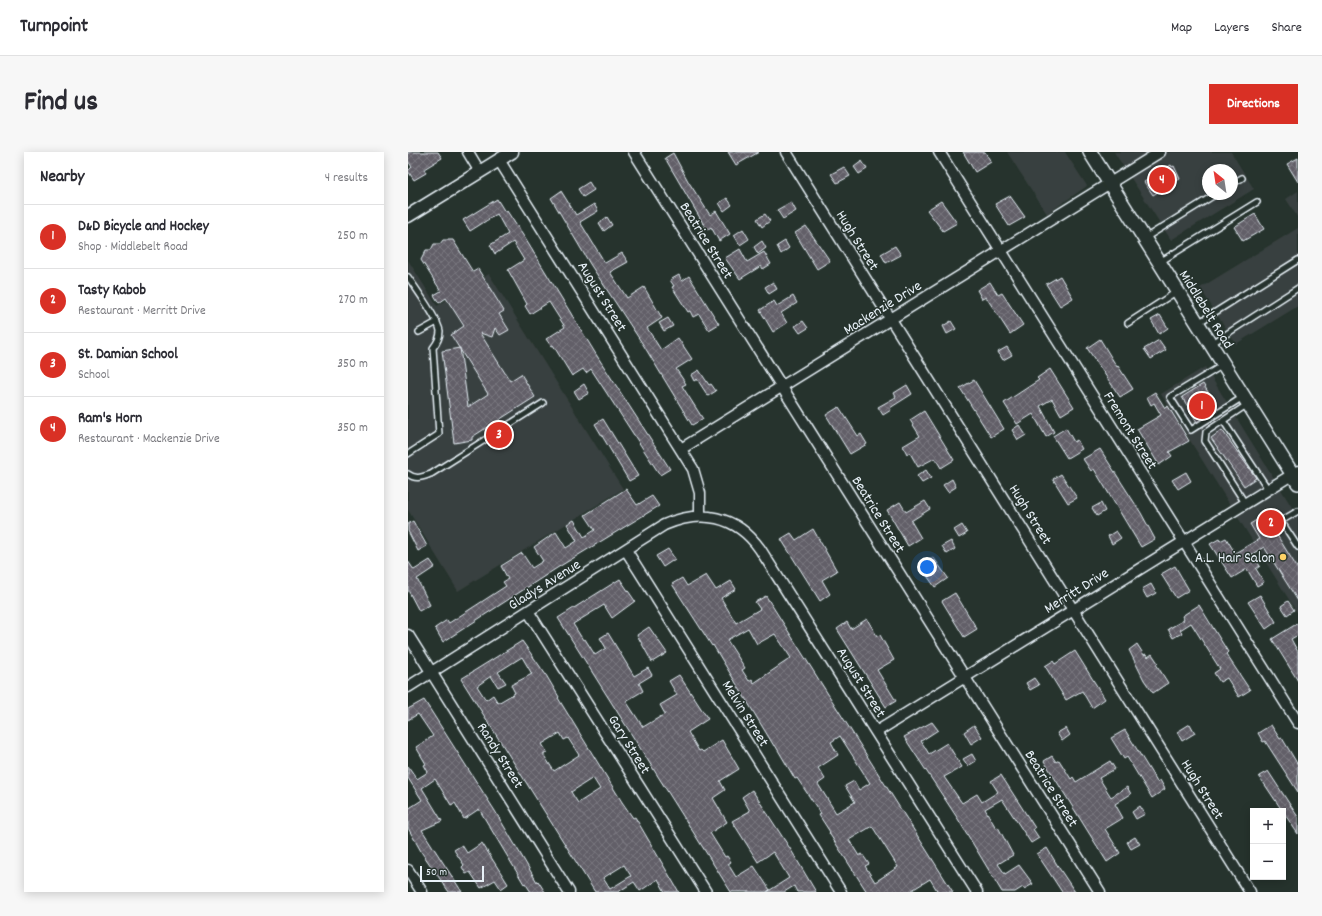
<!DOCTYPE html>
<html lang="en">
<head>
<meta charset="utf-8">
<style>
  body { margin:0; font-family:Dekko,sans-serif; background:#f7f7f7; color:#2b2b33 }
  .controls { position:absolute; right:12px; bottom:12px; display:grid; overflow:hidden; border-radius:0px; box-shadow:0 2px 10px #0003 }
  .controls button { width:36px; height:36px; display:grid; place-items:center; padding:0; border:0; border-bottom:1px solid #e1e1e2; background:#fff; color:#2b2b33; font:20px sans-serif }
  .compass { position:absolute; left:794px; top:12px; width:36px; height:36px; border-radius:50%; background:#fff; box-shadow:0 2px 10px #0003; rotate:330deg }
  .scale { position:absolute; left:12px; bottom:10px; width:64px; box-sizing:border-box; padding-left:4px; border:2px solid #e8f1f8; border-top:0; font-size:11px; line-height:14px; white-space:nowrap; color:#e8f1f8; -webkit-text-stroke:3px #26332d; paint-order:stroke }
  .you { position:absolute; left:519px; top:415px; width:14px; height:14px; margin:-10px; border:3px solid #fff; border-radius:50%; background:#1a73e8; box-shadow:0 0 0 6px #1a73e833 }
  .badge { display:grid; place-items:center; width:26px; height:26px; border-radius:50%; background:#d93025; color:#fff; font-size:13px; font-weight:700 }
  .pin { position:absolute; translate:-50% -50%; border:2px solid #fff; box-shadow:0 1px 4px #0006 }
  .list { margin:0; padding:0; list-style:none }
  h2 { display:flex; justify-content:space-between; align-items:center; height:52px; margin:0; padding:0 16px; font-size:17px }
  h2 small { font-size:13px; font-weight:400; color:#7c7c81 }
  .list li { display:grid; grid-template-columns:26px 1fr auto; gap:12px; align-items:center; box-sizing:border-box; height:64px; padding:0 16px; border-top:1px solid #e1e1e2 }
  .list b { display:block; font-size:15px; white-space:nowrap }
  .list p { margin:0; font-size:13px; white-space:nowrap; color:#7c7c81 }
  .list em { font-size:13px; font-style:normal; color:#7c7c81 }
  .map { position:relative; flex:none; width:890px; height:740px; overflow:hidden; border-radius:0px }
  header { display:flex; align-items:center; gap:24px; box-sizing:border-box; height:56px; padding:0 20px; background:#fff; border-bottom:1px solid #e1e1e2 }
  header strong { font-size:19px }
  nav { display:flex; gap:22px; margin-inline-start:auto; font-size:14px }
  .intro { display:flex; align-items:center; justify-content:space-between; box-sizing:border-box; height:96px; padding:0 24px }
  h1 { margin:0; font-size:28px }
  .button { padding:10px 18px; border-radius:0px; background:#d93025; color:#fff; font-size:14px; font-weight:700 }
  main { display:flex; gap:24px; padding:0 24px }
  aside { flex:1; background:#fff; border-radius:0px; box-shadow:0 2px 10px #0003 }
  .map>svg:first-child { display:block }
  .built { fill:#38403f; fill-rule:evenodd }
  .building { fill:url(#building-cross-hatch); stroke:#e8f1f8; fill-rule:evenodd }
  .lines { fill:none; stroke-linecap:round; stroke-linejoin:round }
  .service-casing { stroke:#e8f1f8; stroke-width:8 }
  .minor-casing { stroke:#e8f1f8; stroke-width:13 }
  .tertiary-casing { stroke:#e8f1f8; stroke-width:15 }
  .secondary-casing { stroke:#e8f1f8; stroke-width:16 }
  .service { stroke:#26332d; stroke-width:5 }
  .minor { stroke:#26332d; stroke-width:10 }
  .tertiary { stroke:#26332d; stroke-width:12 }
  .secondary { stroke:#26332d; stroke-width:13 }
  .poi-dot { fill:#ffd166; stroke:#26332d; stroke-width:1.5 }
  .labels { text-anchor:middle; stroke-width:3; stroke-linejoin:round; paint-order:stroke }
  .street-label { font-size:15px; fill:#e8f1f8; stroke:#26332d }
  .poi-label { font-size:15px; fill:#e8f1f8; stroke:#26332d; text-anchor:end }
</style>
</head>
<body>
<header>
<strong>Turnpoint</strong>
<nav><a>Map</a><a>Layers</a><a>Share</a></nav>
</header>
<div class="intro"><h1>Find us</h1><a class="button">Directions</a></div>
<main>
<aside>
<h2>Nearby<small>4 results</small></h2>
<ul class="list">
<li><span class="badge">1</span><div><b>D&amp;D Bicycle and Hockey</b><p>Shop · Middlebelt Road</p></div><em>250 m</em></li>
<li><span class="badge">2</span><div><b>Tasty Kabob</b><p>Restaurant · Merritt Drive</p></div><em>270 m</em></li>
<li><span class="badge">3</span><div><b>St. Damian School</b><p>School</p></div><em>350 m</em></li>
<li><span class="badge">4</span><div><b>Ram's Horn</b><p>Restaurant · Mackenzie Drive</p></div><em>350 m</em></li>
</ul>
</aside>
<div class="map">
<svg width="890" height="740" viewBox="0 0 890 740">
  <defs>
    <pattern id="building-cross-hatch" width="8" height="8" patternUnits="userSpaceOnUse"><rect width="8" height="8" fill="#625e68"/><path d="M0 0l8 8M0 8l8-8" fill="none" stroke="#78767e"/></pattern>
  </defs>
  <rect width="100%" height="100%" fill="#26332d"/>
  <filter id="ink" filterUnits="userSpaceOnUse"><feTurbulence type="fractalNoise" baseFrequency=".025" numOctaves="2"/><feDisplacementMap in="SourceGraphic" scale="8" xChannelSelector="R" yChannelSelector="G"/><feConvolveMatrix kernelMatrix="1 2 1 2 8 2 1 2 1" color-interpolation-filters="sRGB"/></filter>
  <g filter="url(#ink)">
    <path class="built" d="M 599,0 L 657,0 L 679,34 L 639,62 Z
      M 706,0 L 823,0 L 846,37 L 763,88 ZM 800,18 L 824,18 L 824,42 L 800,42 Z
      M 890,39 L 890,66 L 878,47 Z
      M 890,76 L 890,154 L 828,192 L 792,136 Z
      M 0,108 L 29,154 L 81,122 L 215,337 L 50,439 L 0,358 Z
      M 797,215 L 890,365 L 890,462 L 753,242 Z"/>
    <path class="building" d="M 0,0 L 30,0 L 34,6 L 16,17 L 18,21 L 6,28 L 0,19 L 4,15 L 0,9 Z
      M 320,0 L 351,0 L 328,13 Z
      M 555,0 L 577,0 L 583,10 L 567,20 Z
      M 265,1 L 280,29 L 302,63 L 308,59 L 322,82 L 311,89 L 303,75 L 299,78 L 257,6 Z
      M 890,6 L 890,30 L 879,12 Z
      M 454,9 L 459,17 L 451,22 L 446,15 Z
      M 763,13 L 764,15 L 766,14 L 772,27 L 745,43 L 736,30 Z
      M 436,15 L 442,24 L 429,31 L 423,22 Z
      M 181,30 L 186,38 L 175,45 L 170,37 Z
      M 153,39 L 168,63 L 186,52 L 190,59 L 172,70 L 197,111 L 214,101 L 220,110 L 202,120 L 219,146 L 236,135 L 254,166 L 239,176 L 253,198 L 270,186 L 284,207 L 268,217 L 278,232 L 274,234 L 295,267 L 284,273 L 236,194 L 182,112 L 143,46 Z
      M 602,44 L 617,65 L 601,74 L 587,52 Z
      M 319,46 L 324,53 L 316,59 L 311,51 Z
      M 89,47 L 97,60 L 99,59 L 118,88 L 189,204 L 262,317 L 252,323 L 183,217 L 178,221 L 175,217 L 164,224 L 145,193 L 143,194 L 138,187 L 157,175 L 141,150 L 122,162 L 117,154 L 119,152 L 100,118 L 116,108 L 105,90 L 87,102 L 82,93 L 100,82 L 89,62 L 62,79 L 55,68 Z
      M 533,49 L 549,71 L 535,79 L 519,58 Z
      M 383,50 L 388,59 L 375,67 L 369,58 Z
      M 357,62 L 362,69 L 354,75 L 349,67 Z
      M 847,62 L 856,77 L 835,89 L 826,75 Z
      M 199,65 L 204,73 L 196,79 L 191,71 Z
      M 398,74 L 422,109 L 409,117 L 387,81 Z
      M 335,77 L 341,87 L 332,93 L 326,83 Z
      M 35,88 L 45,88 L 65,120 L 70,117 L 96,159 L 91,162 L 101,178 L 92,183 L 87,176 L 84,185 L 72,181 L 102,229 L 113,222 L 127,245 L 64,285 L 64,288 L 46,291 L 34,199 L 52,196 L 60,255 L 80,242 L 43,183 L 56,174 L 38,146 L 31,151 L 26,143 L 33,139 L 13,108 L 18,98 L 23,98 L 26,92 L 32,92 Z
      M 354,89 L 358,96 L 350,102 L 346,95 Z
      M 377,89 L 381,96 L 373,102 L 369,94 Z
      M 487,94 L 493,103 L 478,111 L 473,102 Z
      M 332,97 L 339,110 L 356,100 L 363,112 L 355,117 L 353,114 L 332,127 L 317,106 Z
      M 271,123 L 274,129 L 281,124 L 311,172 L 301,178 L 291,162 L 285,165 L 282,159 L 280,160 L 264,135 L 266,134 L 262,128 Z
      M 652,124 L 665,146 L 652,154 L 638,132 Z
      M 365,130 L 369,137 L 361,142 L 357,135 Z
      M 582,130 L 590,143 L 594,141 L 615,173 L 602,182 L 578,145 L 574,147 L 569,138 Z
      M 385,144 L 389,151 L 373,161 L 379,171 L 365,180 L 352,158 L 366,149 L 369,154 Z
      M 752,163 L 760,176 L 751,182 L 743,168 Z
      M 260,166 L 265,174 L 256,179 L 251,171 Z
      M 395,169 L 400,176 L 392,181 L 387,174 Z
      M 543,169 L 548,177 L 539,182 L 535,174 Z
      M 692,187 L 709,215 L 710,214 L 725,237 L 712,245 L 679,196 Z
      M 751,188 L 758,198 L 743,207 L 736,197 Z
      M 599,195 L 604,203 L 595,208 L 590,200 Z
      M 642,217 L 666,255 L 653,263 L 644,247 L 632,254 L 646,280 L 638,285 L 625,262 L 609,272 L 596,251 L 631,228 L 629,226 Z
      M 291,218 L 301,233 L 303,232 L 308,239 L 300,244 L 289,227 L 286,229 L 283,223 Z
      M 566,228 L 596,277 L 583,285 L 552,236 Z
      M 176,232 L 181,241 L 171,247 L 166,239 Z
      M 795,232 L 810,256 L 789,270 L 774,245 Z
      M 499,233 L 504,242 L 482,256 L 483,258 L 475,263 L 470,255 L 488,245 L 486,241 Z
      M 747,240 L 757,256 L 760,254 L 781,289 L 761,300 L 764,304 L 751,313 L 729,277 L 753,263 L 746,251 L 743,253 L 739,245 Z
      M 431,255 L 450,284 L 453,282 L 459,292 L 442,302 L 418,263 Z
      M 516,259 L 546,308 L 533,316 L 527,306 L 510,315 L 502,301 L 499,302 L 495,294 L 512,284 L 502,268 Z
      M 195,267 L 230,324 L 221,329 L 187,272 Z
      M 611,273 L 618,283 L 610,288 L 604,278 Z
      M 658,276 L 666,290 L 669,288 L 674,297 L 659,306 L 645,284 Z
      M 814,278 L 848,326 L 836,334 L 803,286 Z
      M 692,297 L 733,361 L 747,387 L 733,395 L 686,317 L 683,319 L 675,307 Z
      M 518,318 L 523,326 L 514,331 L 509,324 Z
      M 778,320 L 783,329 L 770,337 L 764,328 Z
      M 653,322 L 669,346 L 660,351 L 645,327 Z
      M 544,327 L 548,335 L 540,340 L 535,333 Z
      M 218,337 L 229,353 L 244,344 L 251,354 L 149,416 L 35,490 L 27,476 L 39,468 L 41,471 L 98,434 L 95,430 L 100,427 L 93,414 L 114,401 L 124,416 L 135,409 L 126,395 L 148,380 L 158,396 L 169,389 L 159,372 L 166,368 L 176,385 L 187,378 L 177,363 Z
      M 517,349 L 522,357 L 503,369 L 513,386 L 500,394 L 479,358 L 492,350 L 498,360 Z
      M 693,351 L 697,359 L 689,364 L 684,356 Z
      M 862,360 L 872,376 L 867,380 L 890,417 L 890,449 L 856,395 L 844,402 L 852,414 L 848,417 L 856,430 L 849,434 L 839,417 L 824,426 L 802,392 L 811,387 L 812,389 L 818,386 L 827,401 L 851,387 L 842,372 Z
      M 5,369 L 19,394 L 10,399 L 0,379 L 0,372 Z
      M 554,373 L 559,381 L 551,386 L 546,378 Z
      M 405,377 L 429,419 L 414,428 L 422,442 L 412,449 L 373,387 L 383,381 L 388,388 Z
      M 708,379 L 713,386 L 704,392 L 700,384 Z
      M 543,389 L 547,397 L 539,402 L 534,394 Z
      M 260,397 L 267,407 L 255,415 L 248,404 Z
      M 525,405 L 540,426 L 527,435 L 512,414 Z
      M 22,408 L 27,415 L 9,427 L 22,453 L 11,459 L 0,438 L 0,409 L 6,418 Z
      M 767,414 L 781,438 L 768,446 L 753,422 Z
      M 298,423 L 308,438 L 323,429 L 328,437 L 313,446 L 328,471 L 352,457 L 347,450 L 358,444 L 545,740 L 530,740 L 522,727 L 501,740 L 459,740 L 421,681 L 422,680 L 411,663 L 413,662 L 389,626 L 387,627 L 367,593 L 366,594 L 305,493 L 304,494 L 264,432 L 274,426 L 279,434 ZM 340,476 L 349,492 L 367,482 L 383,506 L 346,531 L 344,527 L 341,529 L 334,518 L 337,516 L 319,488 ZM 432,584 L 462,631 L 451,638 L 446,629 L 437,634 L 447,650 L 428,661 L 410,632 L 417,627 L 410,616 L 430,603 L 423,590 ZM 464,674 L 490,715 L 467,730 L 457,714 L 461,712 L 454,702 L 451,704 L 441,688 Z
      M 212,427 L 227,449 L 204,466 L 196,453 L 165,472 L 175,488 L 177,487 L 187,503 L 198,496 L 192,486 L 200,481 L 226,524 L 240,516 L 244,523 L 231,531 L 235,539 L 218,549 L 235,575 L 257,562 L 252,553 L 269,543 L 261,529 L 271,523 L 300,567 L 280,580 L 291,599 L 293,598 L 295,600 L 314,588 L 331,617 L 312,629 L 317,638 L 305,646 L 319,670 L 302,681 L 317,705 L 319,704 L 323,710 L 320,712 L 328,725 L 346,714 L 362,738 L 358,740 L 323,740 L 150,466 Z
      M 743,432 L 748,441 L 739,446 L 734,437 Z
      M 547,441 L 569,477 L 556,485 L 534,449 Z
      M 852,443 L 868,470 L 858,477 L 840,450 Z
      M 880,449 L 886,458 L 879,463 L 873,454 Z
      M 791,453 L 820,500 L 818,502 L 842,538 L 831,545 L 819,526 L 812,530 L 806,521 L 812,517 L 783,471 L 772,478 L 774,481 L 765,486 L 760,477 L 776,468 L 774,464 Z
      M 459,467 L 469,484 L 472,483 L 486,508 L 469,518 L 488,549 L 478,555 L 429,477 L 439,470 L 443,477 Z
      M 890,471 L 890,483 L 883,487 L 890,500 L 890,529 L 864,487 Z
      M 241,475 L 259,501 L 244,510 L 229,483 Z
      M 114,489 L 138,523 L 151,545 L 150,546 L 214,650 L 225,666 L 227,665 L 271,740 L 257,740 L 250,727 L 232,739 L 226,730 L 210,740 L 187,740 L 53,527 ZM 114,505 L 124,522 L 103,533 L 107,541 L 90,551 L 85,543 L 78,548 L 69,534 L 83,524 L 90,535 L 98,531 L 90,520 ZM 152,581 L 156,588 L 160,586 L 171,603 L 146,619 L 135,602 L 139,600 L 134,592 ZM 185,626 L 192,637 L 170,651 L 163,640 ZM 216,713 L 223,724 L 202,737 L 195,726 Z
      M 729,492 L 736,503 L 738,502 L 740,505 L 744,502 L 750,511 L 748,512 L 760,531 L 745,541 L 736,528 L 721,498 Z
      M 667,499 L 697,547 L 684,556 L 674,539 L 658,548 L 637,514 L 645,509 L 647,512 Z
      M 626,526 L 631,533 L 622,538 L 618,531 Z
      M 16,548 L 87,659 L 129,730 L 130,729 L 137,740 L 123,740 L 117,731 L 116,732 L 71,657 L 56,667 L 47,651 L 43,653 L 27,627 L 14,636 L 34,669 L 14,678 L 54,740 L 41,740 L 14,701 L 0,676 L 0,657 L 14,648 L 0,626 L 0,614 L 9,627 L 20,620 L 16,613 L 18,612 L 8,595 L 25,584 L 10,562 L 0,568 L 0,557 Z
      M 524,570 L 530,578 L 513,589 L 521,602 L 539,591 L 554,615 L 536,625 L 554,651 L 569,642 L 574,650 L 590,640 L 583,629 L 593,623 L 627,676 L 625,677 L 631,686 L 623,691 L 594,647 L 577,657 L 588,676 L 590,675 L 605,703 L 590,712 L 597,722 L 611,713 L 625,732 L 616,737 L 615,735 L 607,740 L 594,740 L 550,667 L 496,585 Z
      M 782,572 L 787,581 L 774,589 L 769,580 Z
      M 566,573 L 574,585 L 563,592 L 556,580 Z
      M 863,573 L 872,587 L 874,586 L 890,613 L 890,640 L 857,589 L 855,590 L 850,581 Z
      M 658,576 L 662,583 L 654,589 L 649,581 Z
      M 717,578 L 749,630 L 752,628 L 757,637 L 744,646 L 719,605 L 716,607 L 703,586 Z
      M 564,602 L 568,609 L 560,614 L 555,607 Z
      M 644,604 L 648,610 L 651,608 L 663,627 L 665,625 L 668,630 L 702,609 L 707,617 L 691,626 L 703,645 L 719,635 L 723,642 L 707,652 L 715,666 L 697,677 L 712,701 L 699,710 L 636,609 Z
      M 860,619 L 890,665 L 890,682 L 851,624 Z
      M 344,638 L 383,698 L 408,740 L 389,740 L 386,734 L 376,740 L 359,740 L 381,726 L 365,700 L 350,710 L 324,669 L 342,659 L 334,645 Z
      M 732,654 L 737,662 L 728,667 L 724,660 Z
      M 727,685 L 732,692 L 723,697 L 719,690 Z
      M 74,691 L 100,732 L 93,737 L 87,728 L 73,736 L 62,720 L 58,722 L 54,715 L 56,713 L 46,698 L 54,693 L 59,701 Z
      M 639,696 L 651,716 L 667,740 L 654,740 L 637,714 L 629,702 Z"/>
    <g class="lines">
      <defs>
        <path id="service" d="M 824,32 L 834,26
          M 737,86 L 808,42
          M 752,110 L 849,50
          M 0,125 C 7,135 31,169 32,179 C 32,186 29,191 25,196 L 31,282 L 0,302
          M 720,171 L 768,140
          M 790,171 L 890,108
          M 11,180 L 29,170
          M 803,192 L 890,136
          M 815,213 L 762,245 L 783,278 L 835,245
          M 816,270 L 860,337
          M 0,322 C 8,328 14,325 23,322 L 135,251
          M 837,351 L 797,289 L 798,280 L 840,252
          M 890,359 L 873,369 L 890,395"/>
        <path id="minor" d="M 60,0 L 72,20
          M 226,0 L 692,740
          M 378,0 L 842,740
          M 531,0 L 890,571
          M 91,8 L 285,317 L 292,341 L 292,364
          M 273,297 L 752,0
          M 218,398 L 433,740
          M 120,459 L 298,740
          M 0,483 L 161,740
          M 0,535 L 256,373 C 293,357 328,363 352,397 L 569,740
          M 468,580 L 890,319
          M 0,718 L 14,740"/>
        <path id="tertiary" d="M 0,64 L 104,0"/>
        <path id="secondary" d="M 682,0 L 890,331"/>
      </defs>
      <use href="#service" class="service-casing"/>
      <use href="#minor" class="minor-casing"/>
      <use href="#tertiary" class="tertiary-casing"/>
      <use href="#secondary" class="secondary-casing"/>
      <use href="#service" class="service"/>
      <use href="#minor" class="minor"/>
      <use href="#tertiary" class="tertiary"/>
      <use href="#secondary" class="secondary"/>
    </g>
  </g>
  <circle class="poi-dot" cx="875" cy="405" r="4"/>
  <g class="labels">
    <g class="street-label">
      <text transform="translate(299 88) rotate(58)" y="5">Beatrice Street</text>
      <text transform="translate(450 88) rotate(58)" y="5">Hugh Street</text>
      <text transform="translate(195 144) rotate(58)" y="5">August Street</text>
      <text transform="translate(474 155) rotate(-32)" y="5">Mackenzie Drive</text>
      <text transform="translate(799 157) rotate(58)" y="5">Middlebelt Road</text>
      <text transform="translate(723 278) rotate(58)" y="5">Fremont Street</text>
      <text transform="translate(471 362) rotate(58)" y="5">Beatrice Street</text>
      <text transform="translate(623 362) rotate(58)" y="5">Hugh Street</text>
      <text transform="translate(136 432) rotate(-32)" y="5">Gladys Avenue</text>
      <text transform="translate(668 438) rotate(-32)" y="5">Merritt Drive</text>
      <text transform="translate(454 530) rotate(58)" y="5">August Street</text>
      <text transform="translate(338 561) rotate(58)" y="5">Melvin Street</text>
      <text transform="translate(222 592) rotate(58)" y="5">Gary Street</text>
      <text transform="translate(93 603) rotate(58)" y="5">Randy Street</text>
      <text transform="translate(644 636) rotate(58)" y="5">Beatrice Street</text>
      <text transform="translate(795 637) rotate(58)" y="5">Hugh Street</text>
    </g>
    <g class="poi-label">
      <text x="867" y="410">A.L. Hair Salon</text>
    </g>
  </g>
</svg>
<div class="controls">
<button>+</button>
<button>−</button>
</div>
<svg class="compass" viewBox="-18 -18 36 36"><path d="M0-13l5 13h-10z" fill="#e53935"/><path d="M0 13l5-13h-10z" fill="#7c7c81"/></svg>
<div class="scale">50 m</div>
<div class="you"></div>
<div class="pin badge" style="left:794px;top:254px">1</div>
<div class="pin badge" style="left:863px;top:371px">2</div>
<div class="pin badge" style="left:91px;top:283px">3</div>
<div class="pin badge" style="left:754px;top:28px">4</div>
</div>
</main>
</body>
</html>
